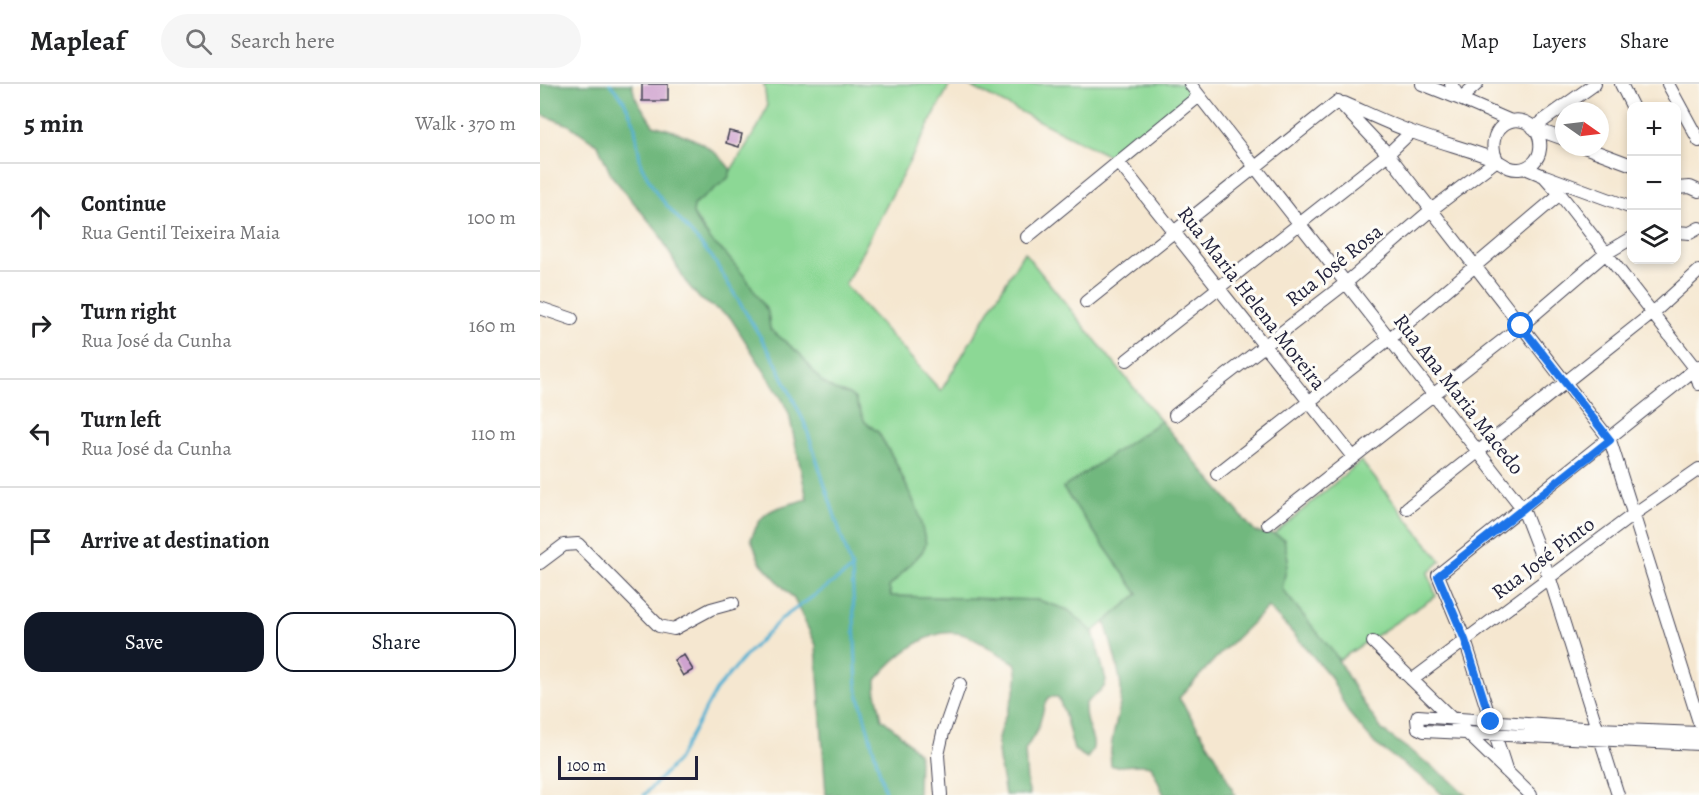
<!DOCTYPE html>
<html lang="en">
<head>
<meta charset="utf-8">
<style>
  body { margin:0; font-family:Alegreya,serif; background:#f6f6f6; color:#202124 }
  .controls { position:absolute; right:18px; top:18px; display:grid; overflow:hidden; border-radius:12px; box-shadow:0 3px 9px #0003 }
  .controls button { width:54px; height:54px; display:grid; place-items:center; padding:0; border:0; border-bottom:2px solid #e0e0e0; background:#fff; color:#202124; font:30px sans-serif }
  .compass { position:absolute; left:1015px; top:18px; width:54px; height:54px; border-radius:50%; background:#fff; box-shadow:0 3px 9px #0003; rotate:104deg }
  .scale { position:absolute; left:18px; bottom:15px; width:140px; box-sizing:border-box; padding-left:6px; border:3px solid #22223b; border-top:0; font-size:16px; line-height:21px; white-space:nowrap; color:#22223b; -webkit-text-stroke:4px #fdfcf7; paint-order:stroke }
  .stop { position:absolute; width:18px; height:18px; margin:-14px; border:4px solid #1a73e8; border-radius:50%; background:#fff }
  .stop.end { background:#1a73e8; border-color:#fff; box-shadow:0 2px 6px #0008 }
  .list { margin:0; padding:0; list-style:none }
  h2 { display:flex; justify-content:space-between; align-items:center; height:78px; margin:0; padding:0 24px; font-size:26px }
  h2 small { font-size:20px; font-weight:400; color:#757577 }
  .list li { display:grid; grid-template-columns:39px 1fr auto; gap:18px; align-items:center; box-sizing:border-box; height:108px; padding:0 24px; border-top:2px solid #e0e0e0 }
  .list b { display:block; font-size:22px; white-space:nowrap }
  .list p { margin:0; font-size:20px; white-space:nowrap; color:#757577 }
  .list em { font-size:20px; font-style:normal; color:#757577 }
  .actions { display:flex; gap:12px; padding:18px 24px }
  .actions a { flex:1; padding:14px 0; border:2px solid #111827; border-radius:18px; text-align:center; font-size:21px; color:#111827 }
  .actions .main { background:#111827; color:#fff }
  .icon { flex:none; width:33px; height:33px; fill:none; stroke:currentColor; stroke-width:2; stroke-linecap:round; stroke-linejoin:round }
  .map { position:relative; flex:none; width:1159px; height:711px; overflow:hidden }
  header { display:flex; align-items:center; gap:36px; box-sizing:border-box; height:84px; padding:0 30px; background:#fff; border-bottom:2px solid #e0e0e0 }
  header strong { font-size:28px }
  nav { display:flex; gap:33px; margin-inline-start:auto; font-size:21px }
  .search { width:420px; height:54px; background:#f6f6f6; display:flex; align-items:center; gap:15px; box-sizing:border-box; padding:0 21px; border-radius:33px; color:#757577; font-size:22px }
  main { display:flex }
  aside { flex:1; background:#fff }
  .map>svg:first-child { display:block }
  .green { fill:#8cd895; stroke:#577d68; stroke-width:1.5 }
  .forest { fill:#71b87e; stroke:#4a6d5c; stroke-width:1.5 }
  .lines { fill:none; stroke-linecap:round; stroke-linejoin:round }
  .stream { stroke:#53b0d2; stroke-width:3 }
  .building { fill:#cfa3cf }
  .minor-casing { stroke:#424051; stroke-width:14 }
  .minor { stroke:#fff; stroke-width:12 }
  .route { stroke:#1a73e8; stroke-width:8 }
  .labels { text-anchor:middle; stroke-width:6; stroke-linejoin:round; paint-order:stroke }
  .street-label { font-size:21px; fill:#22223b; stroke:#fdfcf7 }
</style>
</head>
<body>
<header>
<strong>Mapleaf</strong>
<div class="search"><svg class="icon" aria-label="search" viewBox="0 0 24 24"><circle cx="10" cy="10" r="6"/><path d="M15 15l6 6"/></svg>Search here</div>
<nav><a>Map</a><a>Layers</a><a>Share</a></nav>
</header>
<main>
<aside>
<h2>5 min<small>Walk · 370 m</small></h2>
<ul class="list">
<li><svg class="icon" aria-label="ahead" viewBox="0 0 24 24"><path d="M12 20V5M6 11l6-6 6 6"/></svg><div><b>Continue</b><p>Rua Gentil Teixeira Maia</p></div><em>100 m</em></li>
<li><svg class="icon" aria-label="right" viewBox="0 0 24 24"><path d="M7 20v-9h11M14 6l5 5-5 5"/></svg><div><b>Turn right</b><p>Rua José da Cunha</p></div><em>160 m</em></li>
<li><svg class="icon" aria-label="left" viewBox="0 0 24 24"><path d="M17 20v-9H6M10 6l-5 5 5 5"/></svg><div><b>Turn left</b><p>Rua José da Cunha</p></div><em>110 m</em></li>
<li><svg class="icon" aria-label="arrive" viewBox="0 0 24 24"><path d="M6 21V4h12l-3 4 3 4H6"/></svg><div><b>Arrive at destination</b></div></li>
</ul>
<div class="actions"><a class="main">Save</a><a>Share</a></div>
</aside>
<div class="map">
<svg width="1159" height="711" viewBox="0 0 1159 711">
  <rect width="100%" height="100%" fill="#fdfcf7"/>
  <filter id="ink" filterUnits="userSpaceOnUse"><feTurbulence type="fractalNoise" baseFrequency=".0167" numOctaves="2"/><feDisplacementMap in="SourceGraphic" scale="12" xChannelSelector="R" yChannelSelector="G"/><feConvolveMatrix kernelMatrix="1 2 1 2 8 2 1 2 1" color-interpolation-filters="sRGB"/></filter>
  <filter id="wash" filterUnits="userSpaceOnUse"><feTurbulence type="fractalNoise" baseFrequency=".008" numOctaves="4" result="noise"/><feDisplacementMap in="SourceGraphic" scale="24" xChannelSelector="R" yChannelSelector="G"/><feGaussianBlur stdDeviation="1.35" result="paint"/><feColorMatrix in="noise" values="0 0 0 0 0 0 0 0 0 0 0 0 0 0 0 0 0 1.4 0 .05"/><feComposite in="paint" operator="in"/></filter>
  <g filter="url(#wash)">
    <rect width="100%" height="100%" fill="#f5e7d0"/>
    <path class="green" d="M 224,0 L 410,0 L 305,201 L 401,307 L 484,168 L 621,337 L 523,404 L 598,510 L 553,548 L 528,526 L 498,516 L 351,512 L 349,503 L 382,468 L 378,427 L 355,377 L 338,348 L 325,338 L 315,315 L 309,310 L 294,306 L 281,297 L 260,270 L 230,245 L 228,228 L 184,168 L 172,158 L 153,130 L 154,121 L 188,94 L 191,86 L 218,43 L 227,23 Z
      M 425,0 L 643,0 L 653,13 L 575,75 Z
      M 821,377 L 901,477 L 888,489 L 896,512 L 799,576 L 742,505 L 748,475 L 743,455 L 734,450 Z"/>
    <path class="forest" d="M 0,0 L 92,0 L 95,13 L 113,41 C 143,49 172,59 191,86 L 188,94 L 154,121 L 153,130 L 157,138 L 172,158 L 184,168 L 206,194 L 228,228 L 230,245 L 260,270 L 281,297 L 294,306 L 309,310 L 315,315 L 325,338 L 338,348 L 355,377 L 378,427 L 386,460 L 382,468 L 349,503 L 351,512 L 498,516 L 528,526 L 553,548 L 566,596 L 564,603 L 545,620 C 545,626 545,633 547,639 C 551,654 559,661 547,674 L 534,666 L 524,628 L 518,613 L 509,613 L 505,620 L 498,645 L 485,666 L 487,700 L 490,711 L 465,711 C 463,697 456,667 458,655 C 461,634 485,599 475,579 C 458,570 440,556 422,550 C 390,541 354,574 336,596 L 336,609 L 342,635 L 358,648 L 379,670 L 378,711 L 286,711 L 276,561 L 254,515 L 220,478 L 211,455 C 223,421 237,425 267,415 L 249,330 L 242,315 L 190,233 L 160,215 L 145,197 L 118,148 L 71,91 L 58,61 L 29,41 L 0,30 Z
      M 621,337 L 715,448 L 734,450 L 744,455 L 748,475 L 742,505 L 794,569 L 820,614 L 842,646 L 909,695 L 926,711 L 903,711 L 890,699 L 835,660 L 808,628 L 790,592 L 751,547 L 728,523 L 675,575 L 639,614 L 676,672 L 695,711 L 624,711 L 611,682 C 597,679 585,683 571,682 C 568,654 581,634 581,607 C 581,588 570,557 565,538 L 598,510 L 523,404 Z"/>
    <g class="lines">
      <path class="stream" d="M 70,0 L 83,15 L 94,38 L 101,81 L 117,110 L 172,173 L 235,277 L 265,340 L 312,485 L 317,605 L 346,711
        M 104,711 L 137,677 L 176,606 L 206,571 L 241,535 L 312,485"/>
    </g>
    <g id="blocks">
      <path class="building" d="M 102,0 L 128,0 L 128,17 L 102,17 Z
        M 189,47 L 202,50 L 199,63 L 186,59 Z
        M 144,571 L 153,586 L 143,592 L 134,576 Z"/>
    </g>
  </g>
  <g filter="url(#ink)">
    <use href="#blocks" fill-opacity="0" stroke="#424051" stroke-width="1.5"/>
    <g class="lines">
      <defs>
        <path id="minor" d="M 650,0 L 983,425 L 1010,495 L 1078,711
          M 882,0 L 920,15 L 937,0
          M 911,0 L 920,15 L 971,37
          M 1081,0 L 1092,22
          M 1128,0 L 1159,57
          M 798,17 L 848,70 L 1070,356 L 1159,638
          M 804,19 C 827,29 849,40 872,48 C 899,58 927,65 954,75 C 963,79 968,86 979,85 C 990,84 999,76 1000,65 C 1001,58 999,49 994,44 C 973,23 943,48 957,76
          M 993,44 L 1055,0
          M 993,44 L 1024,55
          M 1044,63 L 1092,81
          M 579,79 L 813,373
          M 985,84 L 1004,92 L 1020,110 L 1155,284 L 1159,300
          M 1005,92 L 1092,124
          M 1136,104 L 1150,103 L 1159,107
          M 1136,148 L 1150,149 L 1159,144
          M 487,153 L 659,12
          M 546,218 L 798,17
          M 0,224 L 32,235
          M 587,276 L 848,70 L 871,48
          M 635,331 L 807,198 L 891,126 L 957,76
          M 677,390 L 850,254 L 1020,110
          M 867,424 L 1114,228 L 1159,187
          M 728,440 L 981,242 L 1065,170 L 1092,154
          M 0,479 L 24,461 L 38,460 L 119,542 L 134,545 L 171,525 L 193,519
          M 833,558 L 991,711
          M 872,596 L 1094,430 L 1159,385
          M 1159,649 L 1057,645 L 878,632 L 877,635 L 878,644 L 884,647 L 1159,660
          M 967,688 L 925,556 L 898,491 L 1159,282
          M 401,711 L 398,671 L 403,649 L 420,600"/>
      </defs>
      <use href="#minor" class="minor-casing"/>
      <use href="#minor" class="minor"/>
    </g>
  </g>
  <g class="lines" filter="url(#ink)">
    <path class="route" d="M 951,638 L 925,556 L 898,492 L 1070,356 L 981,242"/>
  </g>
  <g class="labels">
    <g class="street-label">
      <text transform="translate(794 181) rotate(-39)" y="7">Rua José Rosa</text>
      <text transform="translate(712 214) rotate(52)" y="7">Rua Maria Helena Moreira</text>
      <text transform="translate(919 310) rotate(52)" y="7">Rua Ana Maria Macedo</text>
      <text transform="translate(1003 474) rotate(-37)" y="7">Rua José Pinto</text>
    </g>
  </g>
</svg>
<div class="controls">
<button>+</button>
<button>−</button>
<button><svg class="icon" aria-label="layers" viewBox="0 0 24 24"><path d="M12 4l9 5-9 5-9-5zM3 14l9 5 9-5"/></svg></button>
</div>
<svg class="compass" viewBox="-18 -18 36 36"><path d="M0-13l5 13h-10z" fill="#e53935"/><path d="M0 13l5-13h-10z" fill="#757577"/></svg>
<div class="scale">100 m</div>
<div class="stop" style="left:981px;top:242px"></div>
<div class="stop end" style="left:951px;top:638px"></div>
</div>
</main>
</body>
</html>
